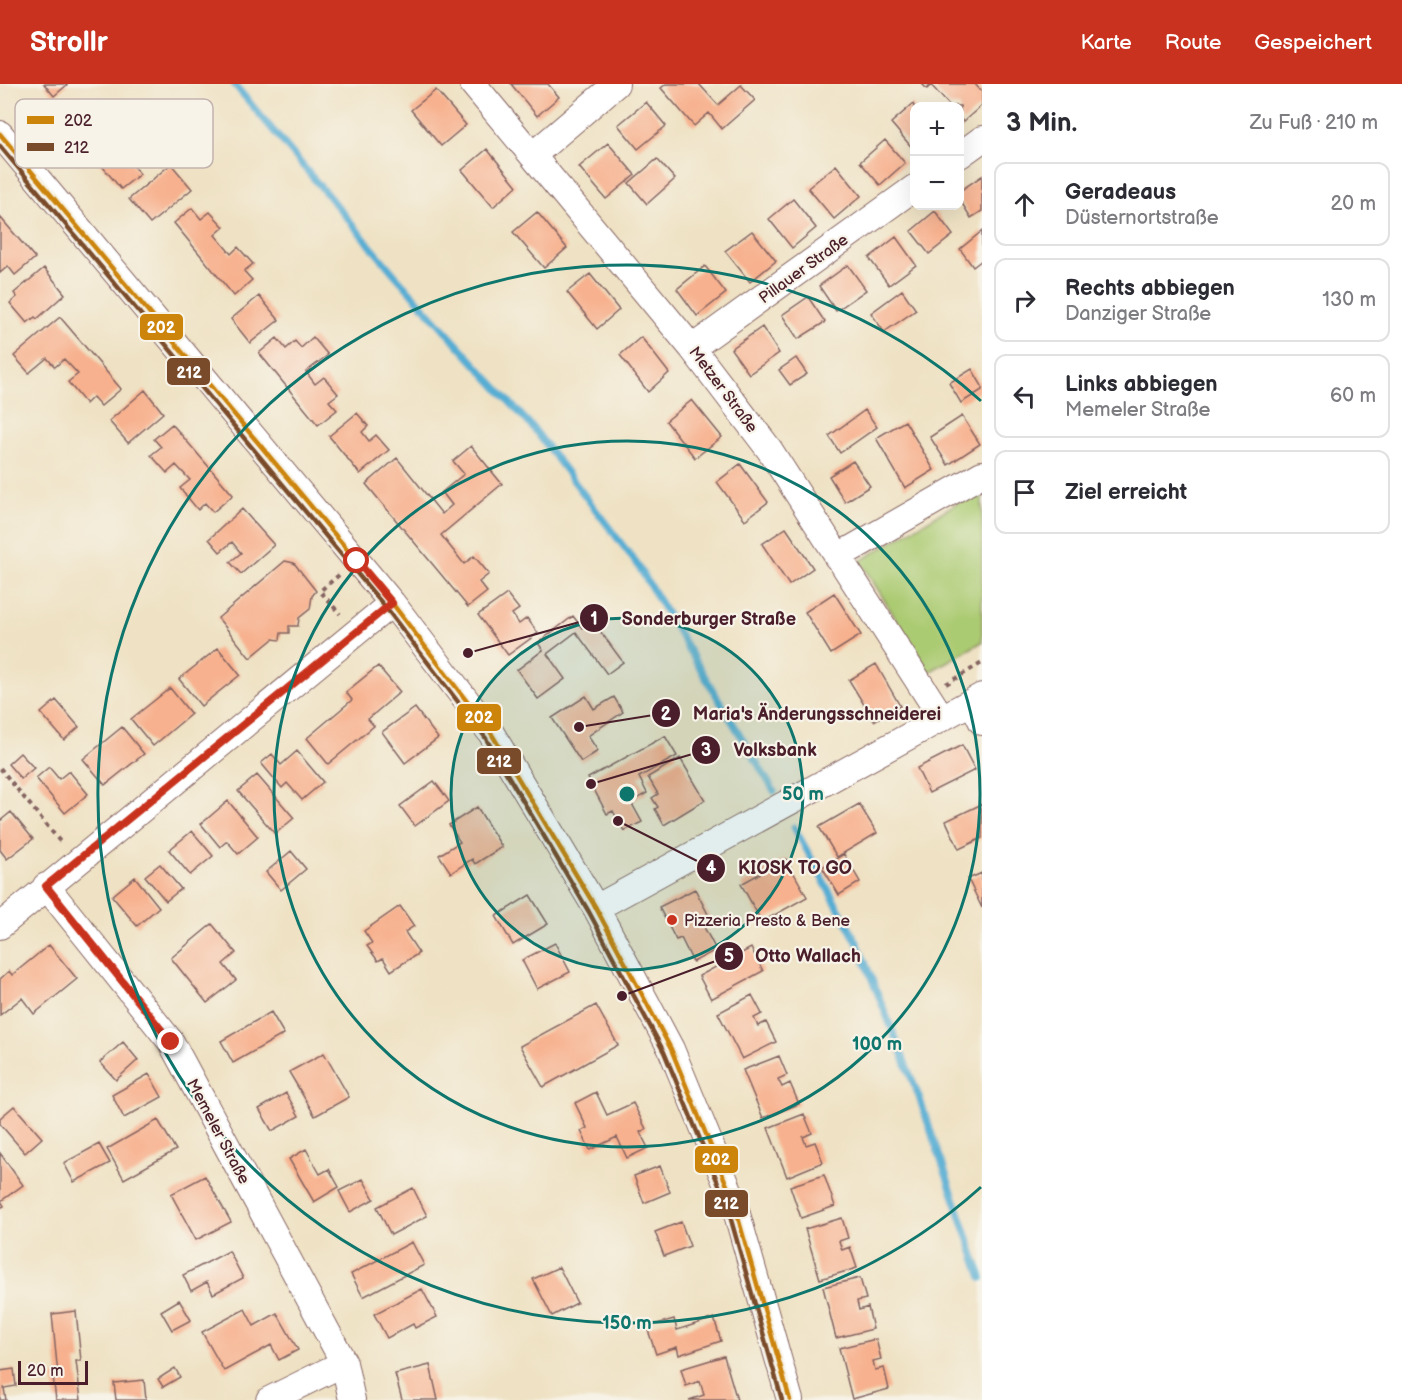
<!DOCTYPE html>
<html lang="de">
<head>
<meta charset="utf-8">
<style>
  body { margin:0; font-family:"Balsamiq Sans",sans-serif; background:#f7f7f7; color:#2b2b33 }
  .controls { position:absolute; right:18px; top:18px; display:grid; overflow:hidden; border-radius:12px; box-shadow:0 6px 24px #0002 }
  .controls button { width:54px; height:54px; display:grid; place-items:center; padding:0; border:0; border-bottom:2px solid #e1e1e2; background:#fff; color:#2b2b33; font:30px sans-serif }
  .scale { position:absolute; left:18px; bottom:15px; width:70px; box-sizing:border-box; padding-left:6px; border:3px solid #4a1f2b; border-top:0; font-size:16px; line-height:21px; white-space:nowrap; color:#4a1f2b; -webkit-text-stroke:4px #f7f3e8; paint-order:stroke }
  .stop { position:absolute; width:18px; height:18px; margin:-14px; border:4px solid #c8321e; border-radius:50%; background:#fff }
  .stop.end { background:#c8321e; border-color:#fff; box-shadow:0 2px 6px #0008 }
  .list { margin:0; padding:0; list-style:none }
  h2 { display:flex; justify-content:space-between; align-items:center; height:78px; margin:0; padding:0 24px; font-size:26px }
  h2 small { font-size:20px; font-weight:400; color:#7c7c81 }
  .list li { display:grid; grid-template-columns:39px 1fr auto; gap:18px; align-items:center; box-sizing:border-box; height:84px; margin:0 12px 12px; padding:0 12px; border:2px solid #e1e1e2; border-radius:12px }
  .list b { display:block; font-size:22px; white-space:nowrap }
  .list p { margin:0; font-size:20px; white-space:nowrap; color:#7c7c81 }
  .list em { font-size:20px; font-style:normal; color:#7c7c81 }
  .icon { flex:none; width:33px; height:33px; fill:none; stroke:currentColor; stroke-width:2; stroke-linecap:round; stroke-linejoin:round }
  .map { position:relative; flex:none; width:982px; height:1316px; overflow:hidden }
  header { display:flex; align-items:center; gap:36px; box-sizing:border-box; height:84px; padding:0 30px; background:#c8321e; color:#fff }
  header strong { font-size:28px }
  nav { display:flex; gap:33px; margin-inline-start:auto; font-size:21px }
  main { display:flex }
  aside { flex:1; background:#fff }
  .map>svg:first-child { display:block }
  .green { fill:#abcb72; stroke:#7a754e; stroke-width:1.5 }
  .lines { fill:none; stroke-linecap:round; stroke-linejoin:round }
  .stream { stroke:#56add3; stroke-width:7 }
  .building { fill:#f7b18e }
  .street-casing { stroke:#846361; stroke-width:28 }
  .path { stroke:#846361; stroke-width:4; stroke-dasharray:4.5 4.5; stroke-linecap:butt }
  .street { stroke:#fff; stroke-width:26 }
  .bus-1-casing { stroke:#f7f3e8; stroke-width:9 }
  .bus-2-casing { stroke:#f7f3e8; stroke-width:9 }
  .bus-1 { stroke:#cc840b; stroke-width:4.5 }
  .bus-2 { stroke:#7a4b2a; stroke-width:4.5 }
  .route { stroke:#c8321e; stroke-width:8 }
  .ring { fill:none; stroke:#0f766e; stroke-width:3 }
  .poi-dot { fill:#c8321e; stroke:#f7f3e8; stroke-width:2 }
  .labels { text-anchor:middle; stroke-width:4.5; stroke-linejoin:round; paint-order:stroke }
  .street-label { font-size:16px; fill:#4a1f2b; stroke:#f7f3e8 }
  .poi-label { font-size:16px; fill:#4a1f2b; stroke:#f7f3e8; text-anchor:start }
  .key { fill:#f7f3e8; stroke:#c3b3af; stroke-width:1.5 }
  .key-label { font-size:16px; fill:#4a1f2b }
  .centre { fill:#0f766e; stroke:#f7f3e8; stroke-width:3 }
  .ring-label { font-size:18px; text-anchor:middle; font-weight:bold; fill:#0f766e; stroke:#f7f3e8; stroke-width:4.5; stroke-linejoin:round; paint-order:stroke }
  .leader { fill:none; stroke:#4a1f2b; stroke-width:2 }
  .callout-dot { fill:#4a1f2b; stroke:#f7f3e8; stroke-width:2 }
  .mark-label { font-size:18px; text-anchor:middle; font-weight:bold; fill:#fff }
  .callout-label { font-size:18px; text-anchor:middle; font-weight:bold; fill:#4a1f2b; stroke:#f7f3e8; stroke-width:4.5; stroke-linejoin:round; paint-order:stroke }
  .line-badge { stroke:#f7f3e8; stroke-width:2 }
  .badge-label { font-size:16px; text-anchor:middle; font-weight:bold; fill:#fff }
</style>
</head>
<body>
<header>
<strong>Strollr</strong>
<nav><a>Karte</a><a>Route</a><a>Gespeichert</a></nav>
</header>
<main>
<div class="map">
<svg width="982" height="1316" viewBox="0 0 982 1316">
  <rect width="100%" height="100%" fill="#f7f3e8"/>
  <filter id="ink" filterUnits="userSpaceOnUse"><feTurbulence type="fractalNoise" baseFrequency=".0167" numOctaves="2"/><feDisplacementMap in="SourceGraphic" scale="12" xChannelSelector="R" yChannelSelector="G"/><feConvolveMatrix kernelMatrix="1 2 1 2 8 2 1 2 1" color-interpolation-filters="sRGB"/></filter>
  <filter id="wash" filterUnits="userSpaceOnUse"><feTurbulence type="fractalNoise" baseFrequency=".008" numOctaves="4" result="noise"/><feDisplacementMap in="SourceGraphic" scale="24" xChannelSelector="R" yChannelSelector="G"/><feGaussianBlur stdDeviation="1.35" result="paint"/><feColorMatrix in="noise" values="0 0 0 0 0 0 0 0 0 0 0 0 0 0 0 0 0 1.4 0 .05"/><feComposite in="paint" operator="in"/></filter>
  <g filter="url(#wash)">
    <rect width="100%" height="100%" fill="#efe2c4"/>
    <path class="green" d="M 982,404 L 982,558 L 929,588 L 860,477 Z"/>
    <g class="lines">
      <path class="stream" d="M 234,0 L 395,191 L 534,345 L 637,480 L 774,707
        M 794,743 L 857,858 L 919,1013 L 982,1194"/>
    </g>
    <g id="blocks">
      <path class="building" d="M 44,0 L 68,0 L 54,12 Z
        M 511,0 L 548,0 L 559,13 L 537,32 Z
        M 666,0 L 699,0 L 718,21 L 741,1 L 755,16 L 722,45 L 709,29 L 694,42 L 661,4 Z
        M 922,0 L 975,0 L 982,8 L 982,21 L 963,38 L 960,34 L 960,22 L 950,22 L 931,1 L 927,5 Z
        M 436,6 L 466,41 L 441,62 L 411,26 Z
        M 80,17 L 89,28 L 98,21 L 112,37 L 103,44 L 119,63 L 127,56 L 141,74 L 132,80 L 140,90 L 121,105 L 61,32 Z
        M 646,18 L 666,42 L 638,65 L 618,41 Z
        M 913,20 L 914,22 L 914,66 L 891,39 Z
        M 885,56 L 905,79 L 880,101 L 860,78 Z
        M 608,59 L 635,91 L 606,115 L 579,83 Z
        M 487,65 L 517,102 L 493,123 L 462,86 Z
        M 657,75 L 675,95 L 647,120 L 629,99 Z
        M 171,80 L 192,105 L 150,140 L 129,115 Z
        M 836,81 L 861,112 L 834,135 L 808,104 Z
        M 982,92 L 982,127 L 971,134 L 960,116 L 960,107 Z
        M 793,115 L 816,144 L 792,164 L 769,135 Z
        M 192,124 L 201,135 L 210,128 L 224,143 L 215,151 L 231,170 L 238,163 L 253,180 L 244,187 L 252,196 L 234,212 L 174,139 Z
        M 935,127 L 953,151 L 929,170 L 911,147 Z
        M 537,128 L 567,164 L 544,184 L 513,148 Z
        M 0,133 L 35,174 L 15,191 L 8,182 L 0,189 Z
        M 752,147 L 776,177 L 750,198 L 725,167 Z
        M 982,147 L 982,176 L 973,183 L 960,165 Z
        M 896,153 L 916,181 L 889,201 L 869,174 Z
        M 848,181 L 866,206 L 836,227 L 819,202 Z
        M 705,182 L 726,209 L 697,232 L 677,205 Z
        M 44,184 L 65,210 L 37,235 L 35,233 L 27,239 L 10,219 L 17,213 L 14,209 Z
        M 590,190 L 619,226 L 597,245 L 567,208 Z
        M 902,206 L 916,226 L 884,248 L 871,229 Z
        M 259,212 L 279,236 L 250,259 L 231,235 Z
        M 808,213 L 825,238 L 798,255 L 782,231 Z
        M 60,233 L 121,305 L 101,322 L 93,313 L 86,320 L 68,298 L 78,290 L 64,275 L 55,283 L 47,274 L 29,289 L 14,272 Z
        M 762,243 L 779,269 L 749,290 L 731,265 Z
        M 313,253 L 328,271 L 306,288 L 315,300 L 324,293 L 338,310 L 329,317 L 337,326 L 318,341 L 259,269 L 277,254 L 286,265 L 295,257 L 301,264 Z
        M 641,253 L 669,289 L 648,308 L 620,271 Z
        M 796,274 L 807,290 L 790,301 L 779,286 Z
        M 972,285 L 982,302 L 982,306 L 961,319 L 949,299 Z
        M 145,306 L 163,329 L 128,359 L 109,337 Z
        M 692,316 L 722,353 L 695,374 L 666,337 Z
        M 865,326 L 877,343 L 840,369 L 829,352 Z
        M 357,329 L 368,342 L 362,348 L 369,357 L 376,351 L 389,366 L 360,390 L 329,352 Z
        M 962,332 L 980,360 L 948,381 L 930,353 Z
        M 905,337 L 934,386 L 905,404 L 876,354 Z
        M 172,340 L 233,411 L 213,428 L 205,419 L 198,426 L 180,404 L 190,396 L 176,381 L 167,389 L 151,371 L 161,363 L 154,355 Z
        M 471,362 L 502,400 L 441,451 L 464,480 L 474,472 L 489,490 L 479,498 L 487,508 L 468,523 L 366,400 L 397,374 L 442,430 L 452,421 L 442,408 L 464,390 L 453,377 Z
        M 853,377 L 870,402 L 845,418 L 829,392 Z
        M 740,380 L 768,418 L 745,436 L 717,398 Z
        M 242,425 L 274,461 L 241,490 L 230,478 L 241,469 L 232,458 L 220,468 L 209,455 Z
        M 786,444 L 813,484 L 789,501 L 762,460 Z
        M 285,477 L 294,479 L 316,507 L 312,512 L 310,525 L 299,534 L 298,542 L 289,542 L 289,549 L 281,549 L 280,556 L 273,555 L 250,574 L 218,534 Z
        M 834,509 L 861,551 L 831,570 L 805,528 Z
        M 507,510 L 519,525 L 512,530 L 519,540 L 527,534 L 538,549 L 508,571 L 478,531 Z
        M 573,532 L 582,544 L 592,536 L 623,578 L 607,590 L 576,548 L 547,570 L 565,595 L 538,615 L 517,586 L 543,566 L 538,559 Z
        M 218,564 L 240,591 L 201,622 L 179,595 Z
        M 876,580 L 900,622 L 874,637 L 849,596 Z
        M 378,582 L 400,608 L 368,635 L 374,642 L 328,680 L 307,654 L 352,616 L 346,608 Z
        M 170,604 L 191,630 L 153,662 L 131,635 Z
        M 586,612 L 594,625 L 614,613 L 623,628 L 588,652 L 598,667 L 581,678 L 552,634 Z
        M 56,616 L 79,643 L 64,656 L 41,629 Z
        M 415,624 L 438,654 L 405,679 L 382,648 Z
        M 122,643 L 144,670 L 105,701 L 83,675 Z
        M 665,652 L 677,672 L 639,693 L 647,709 L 631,718 L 642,738 L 624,747 L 613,727 L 607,730 L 588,694 Z
        M 962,661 L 975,686 L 929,709 L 917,684 Z
        M 297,667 L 323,698 L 302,716 L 287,699 L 282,704 L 261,679 L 272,670 L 281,681 Z
        M 20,669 L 34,684 L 21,695 L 8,680 Z
        M 680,674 L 705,716 L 664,741 L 655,725 L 658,723 L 652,714 L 658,710 L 648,693 Z
        M 49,683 L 59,695 L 69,687 L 88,710 L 65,729 L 36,694 Z
        M 257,691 L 294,734 L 275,750 L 238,707 Z
        M 434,697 L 449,717 L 415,742 L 400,722 Z
        M 228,717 L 258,753 L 238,770 L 227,757 L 220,763 L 201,740 Z
        M 859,720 L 877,749 L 837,773 L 819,743 Z
        M 982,720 L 982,754 L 959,765 L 946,737 Z
        M 477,723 L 502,763 L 475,780 L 472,775 L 451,789 L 439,771 L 460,758 L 449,741 Z
        M 11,728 L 33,755 L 7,775 L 0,766 L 0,737 Z
        M 192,747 L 213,772 L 190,791 L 169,766 Z
        M 291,767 L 306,785 L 281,806 L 266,788 Z
        M 844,770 L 860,798 L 839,811 L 822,783 Z
        M 786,775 L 807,813 L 762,838 L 741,800 Z
        M 160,780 L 181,805 L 166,817 L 145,792 Z
        M 982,789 L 982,824 L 968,795 Z
        M 135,793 L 159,823 L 137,842 L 112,812 Z
        M 695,805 L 712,838 L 704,843 L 716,866 L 693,878 L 681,854 L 676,856 L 659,823 Z
        M 530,811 L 548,840 L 513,861 L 496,832 Z
        M 400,822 L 414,842 L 405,848 L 419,869 L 391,887 L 383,874 L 378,877 L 367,862 L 372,859 L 364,847 Z
        M 212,840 L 236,869 L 223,880 L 236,896 L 207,919 L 171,874 Z
        M 555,859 L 570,888 L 537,905 L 522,876 Z
        M 49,861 L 77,895 L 34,930 L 22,914 L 0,931 L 0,895 L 9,887 L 12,891 Z
        M 751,864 L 763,887 L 711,915 L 699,892 Z
        M 752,911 L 762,930 L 754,934 L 758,942 L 766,938 L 776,958 L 742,975 L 718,929 Z
        M 596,921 L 618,961 L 543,1003 L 520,962 Z
        M 271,928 L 284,950 L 233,979 L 221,957 Z
        M 123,958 L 138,976 L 116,996 L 100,978 Z
        M 324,969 L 349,1013 L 315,1032 L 289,988 Z
        M 779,972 L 787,991 L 778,995 L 782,1003 L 790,999 L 799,1020 L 763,1034 L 743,986 Z
        M 149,990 L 162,1013 L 124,1034 L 112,1011 Z
        M 596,1008 L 607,1031 L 633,1019 L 646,1045 L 640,1048 L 648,1064 L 627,1074 L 617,1053 L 590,1066 L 581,1047 L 587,1044 L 575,1019 Z
        M 286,1009 L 299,1032 L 272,1047 L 259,1025 Z
        M 14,1022 L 42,1054 L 25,1069 L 0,1040 L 0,1034 Z
        M 804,1030 L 812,1049 L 803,1053 L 806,1061 L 815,1058 L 823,1078 L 787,1093 L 768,1044 Z
        M 158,1036 L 176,1066 L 124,1095 L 107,1065 Z
        M 99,1060 L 110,1079 L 74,1098 L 64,1079 Z
        M 306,1065 L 320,1090 L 329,1085 L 339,1103 L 314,1118 L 289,1075 Z
        M 0,1069 L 23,1101 L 1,1117 L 4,1122 L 0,1124 Z
        M 660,1082 L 670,1108 L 644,1119 L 634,1092 Z
        M 824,1091 L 835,1122 L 801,1134 L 790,1102 Z
        M 205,1092 L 231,1138 L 196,1156 L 171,1110 Z
        M 363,1095 L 374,1115 L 350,1128 L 339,1107 Z
        M 413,1104 L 427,1132 L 391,1151 L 377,1123 Z
        M 842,1134 L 848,1154 L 839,1157 L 842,1166 L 850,1163 L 857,1184 L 820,1195 L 805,1145 Z
        M 681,1138 L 690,1162 L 664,1172 L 655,1148 Z
        M 412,1158 L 424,1181 L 363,1213 L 351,1190 Z
        M 229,1167 L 243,1194 L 213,1210 L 207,1198 L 191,1207 L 183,1191 Z
        M 559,1183 L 577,1219 L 552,1232 L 533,1195 Z
        M 860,1194 L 866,1215 L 857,1217 L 859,1226 L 868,1223 L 873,1245 L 836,1254 L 823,1203 Z
        M 422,1205 L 437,1233 L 415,1244 L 413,1240 L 387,1254 L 374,1230 Z
        M 179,1216 L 191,1236 L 172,1246 L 161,1227 Z
        M 245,1225 L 254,1242 L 277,1229 L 298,1266 L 279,1276 L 271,1261 L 224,1287 L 202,1248 Z
        M 76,1227 L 81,1277 L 76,1277 L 81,1316 L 56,1316 L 53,1292 L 58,1291 L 52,1230 Z
        M 714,1234 L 721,1257 L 679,1271 L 677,1263 L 656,1270 L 647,1243 L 674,1235 L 677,1246 Z
        M 876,1255 L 881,1275 L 873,1277 L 875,1286 L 884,1284 L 889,1305 L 852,1315 L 839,1264 Z
        M 724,1272 L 737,1316 L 689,1316 L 704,1311 L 700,1297 L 686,1302 L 681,1285 Z
        M 430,1281 L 438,1316 L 402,1316 L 395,1290 Z
        M 175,1284 L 180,1293 L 163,1303 L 158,1295 Z
        M 14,1285 L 16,1302 L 4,1304 L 6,1316 L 0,1316 L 0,1287 Z
        M 144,1296 L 146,1316 L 116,1316 L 114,1299 Z"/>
    </g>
  </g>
  <g filter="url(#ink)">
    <use href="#blocks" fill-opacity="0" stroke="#846361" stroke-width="1.5"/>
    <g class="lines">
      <defs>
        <path id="street" d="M 473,0 L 692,264 L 769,365 L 942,634
          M 0,50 L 392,519 L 491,649 L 596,824 L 671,965 L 733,1116 L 790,1316
          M 533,71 L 616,0
          M 960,71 L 982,55
          M 692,264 L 914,104
          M 837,473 L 982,390
          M 972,618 L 982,638
          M 46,802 L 171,958 L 344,1279 L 352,1316
          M 596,824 L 982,612
          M 0,842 L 392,519
          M 269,1316 L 344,1279"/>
      </defs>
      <use href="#street" class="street-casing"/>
      <path class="path" d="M 339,491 L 320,507 L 340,530
        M 946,600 L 982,579
        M 0,684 L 62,760"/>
      <use href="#street" class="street"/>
      <defs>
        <path id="bus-1" d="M 0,50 L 392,519 L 491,649 L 596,824 L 671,965 L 733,1116 L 790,1316"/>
        <path id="bus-2" d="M 0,62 L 386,524 L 485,653 L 589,828 L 664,968 L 726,1118 L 782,1316"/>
      </defs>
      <use href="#bus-1" class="bus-1-casing"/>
      <use href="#bus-2" class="bus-2-casing"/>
      <use href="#bus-1" class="bus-1"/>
      <use href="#bus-2" class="bus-2"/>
    </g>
  </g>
  <g class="lines" filter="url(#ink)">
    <path class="route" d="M 171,958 L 46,802 L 392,519 L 357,477"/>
  </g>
  <circle cx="627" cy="710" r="176" fill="#0f766e" fill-opacity=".12"/>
  <g class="ring">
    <circle cx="627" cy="710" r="176"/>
    <circle cx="627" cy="710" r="353"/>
    <path d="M981 1103A529 529 0 1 1 981 317"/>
  </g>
  <circle class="poi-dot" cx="672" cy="836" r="6"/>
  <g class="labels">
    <g class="street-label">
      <text transform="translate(803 184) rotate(-36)" y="6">Pillauer Straße</text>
      <text transform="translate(724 305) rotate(53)" y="6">Metzer Straße</text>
      <text transform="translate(219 1047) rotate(62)" y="6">Memeler Straße</text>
    </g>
    <g class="poi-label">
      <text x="684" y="842">Pizzeria Presto &amp; Bene</text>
    </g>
  </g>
  <rect x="15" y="15" width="198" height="69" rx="9" class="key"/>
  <rect x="27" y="32" width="27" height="8" fill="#cc840b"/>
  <rect x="27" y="59" width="27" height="8" fill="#7a4b2a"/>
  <g class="key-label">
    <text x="64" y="42">202</text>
    <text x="64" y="69">212</text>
  </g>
  <circle cx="627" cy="710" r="9" class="centre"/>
  <g class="ring-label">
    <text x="803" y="716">50 m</text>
    <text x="877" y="966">100 m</text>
    <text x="627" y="1245">150 m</text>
  </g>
  <path class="leader" d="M468 569L594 534M579 643L666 629M591 700L706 666M618 737L711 784M622 912L729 872"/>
  <g class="callout-dot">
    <circle cx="468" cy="569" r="6"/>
    <circle cx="579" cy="643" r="6"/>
    <circle cx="591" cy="700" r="6"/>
    <circle cx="618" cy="737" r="6"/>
    <circle cx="622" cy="912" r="6"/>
    <circle cx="594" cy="534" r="15"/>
    <circle cx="666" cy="629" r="15"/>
    <circle cx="706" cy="666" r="15"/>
    <circle cx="711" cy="784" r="15"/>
    <circle cx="729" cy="872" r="15"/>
  </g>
  <g class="mark-label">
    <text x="594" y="541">1</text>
    <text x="666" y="636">2</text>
    <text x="706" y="672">3</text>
    <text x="711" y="790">4</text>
    <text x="729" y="878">5</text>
  </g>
  <g class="callout-label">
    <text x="709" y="541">Sonderburger Straße</text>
    <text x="817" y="636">Maria's Änderungsschneiderei</text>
    <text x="775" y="672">Volksbank</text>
    <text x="795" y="790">KIOSK TO GO</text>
    <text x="808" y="878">Otto Wallach</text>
  </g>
  <g class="line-badge">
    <rect x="139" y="229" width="45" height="28" rx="6" fill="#cc840b"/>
    <rect x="166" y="273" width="45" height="29" rx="6" fill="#7a4b2a"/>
    <rect x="456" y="619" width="46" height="29" rx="6" fill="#cc840b"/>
    <rect x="476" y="663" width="46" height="28" rx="6" fill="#7a4b2a"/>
    <rect x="694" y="1061" width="45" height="29" rx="6" fill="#cc840b"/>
    <rect x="704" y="1105" width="45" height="29" rx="6" fill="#7a4b2a"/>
  </g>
  <g class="badge-label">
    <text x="161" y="249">202</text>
    <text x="189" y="294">212</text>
    <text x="479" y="639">202</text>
    <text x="499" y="683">212</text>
    <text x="716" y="1081">202</text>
    <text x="726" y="1125">212</text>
  </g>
</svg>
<div class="controls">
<button>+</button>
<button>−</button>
</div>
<div class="scale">20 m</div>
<div class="stop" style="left:357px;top:477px"></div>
<div class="stop end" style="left:171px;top:958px"></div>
</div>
<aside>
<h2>3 Min.<small>Zu Fuß · 210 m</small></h2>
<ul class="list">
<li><svg class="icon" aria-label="ahead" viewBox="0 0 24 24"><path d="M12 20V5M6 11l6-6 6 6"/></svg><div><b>Geradeaus</b><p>Düsternortstraße</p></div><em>20 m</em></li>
<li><svg class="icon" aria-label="right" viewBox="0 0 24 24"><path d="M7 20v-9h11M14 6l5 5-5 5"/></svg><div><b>Rechts abbiegen</b><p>Danziger Straße</p></div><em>130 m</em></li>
<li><svg class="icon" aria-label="left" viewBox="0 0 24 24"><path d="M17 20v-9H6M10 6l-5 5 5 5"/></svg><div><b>Links abbiegen</b><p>Memeler Straße</p></div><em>60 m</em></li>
<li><svg class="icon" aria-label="arrive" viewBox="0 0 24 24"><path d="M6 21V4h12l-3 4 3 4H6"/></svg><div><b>Ziel erreicht</b></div></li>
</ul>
</aside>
</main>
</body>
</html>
